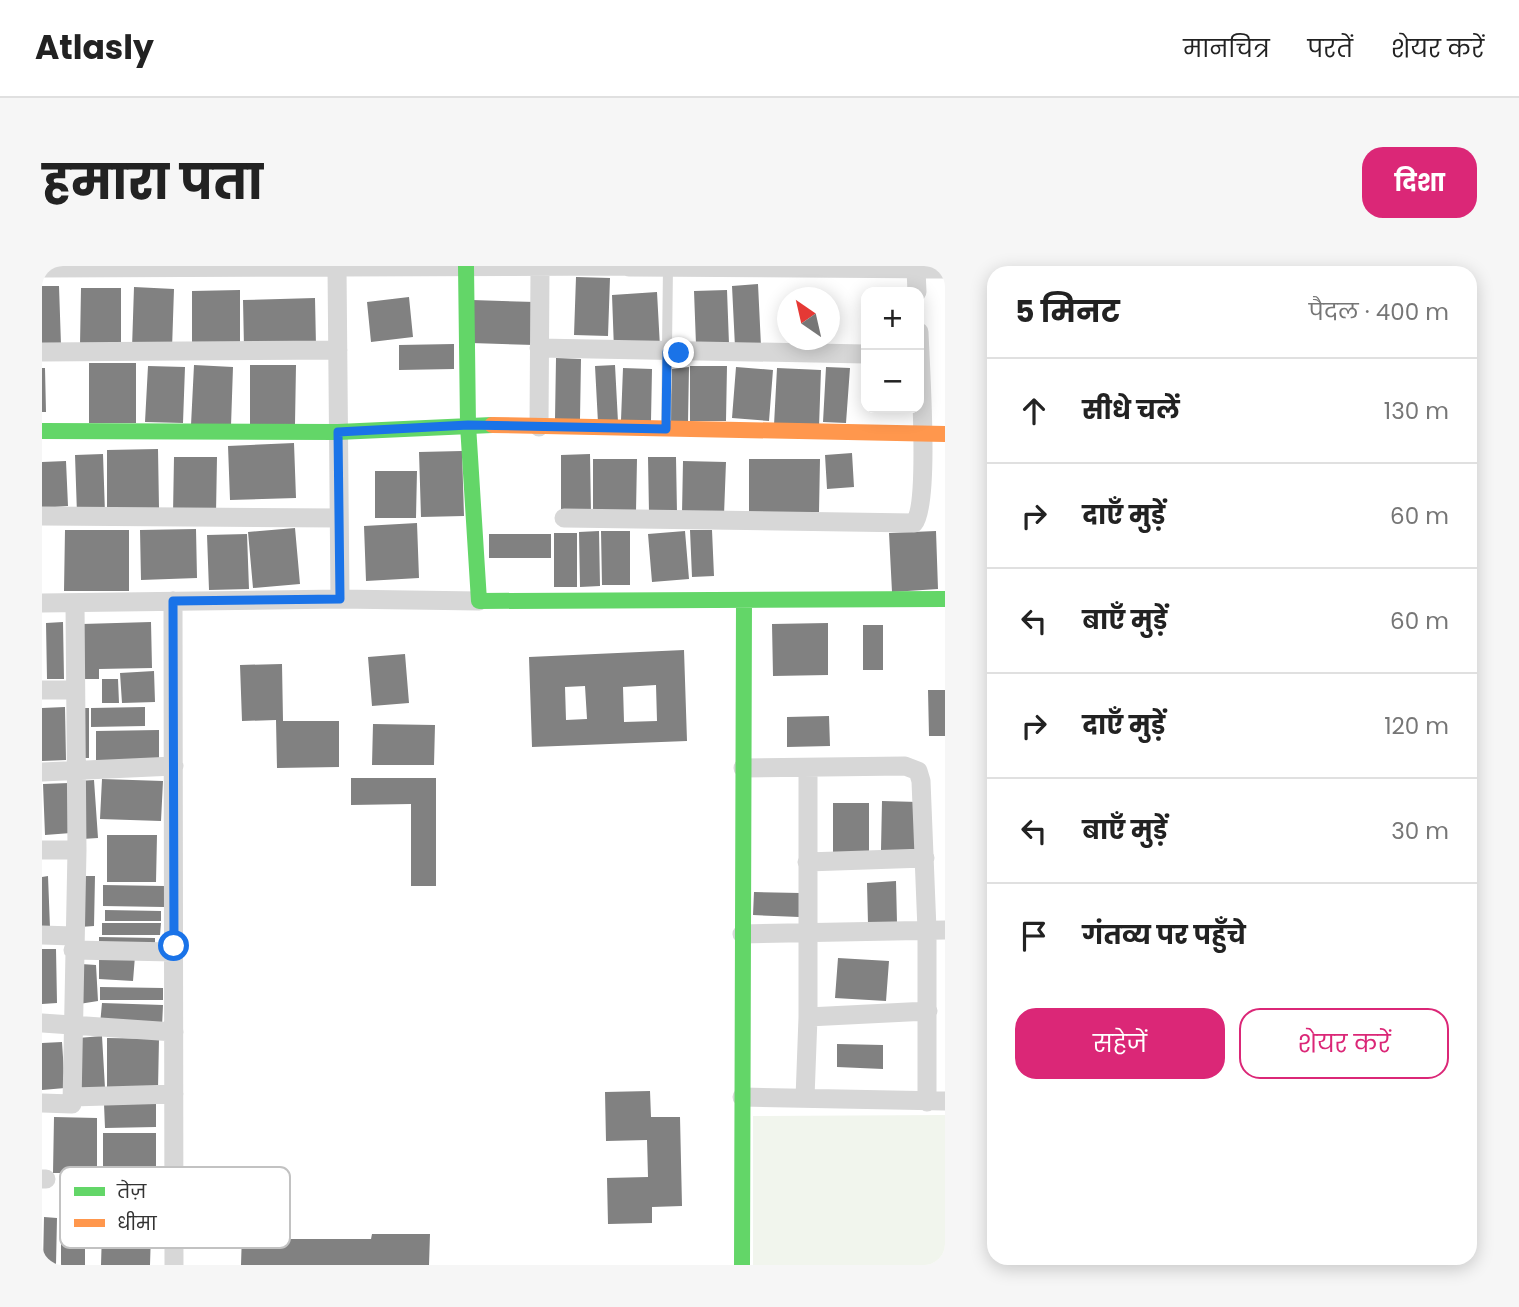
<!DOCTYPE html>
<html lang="hi">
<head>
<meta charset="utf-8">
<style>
  body { margin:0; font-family:Poppins,"Noto Sans Devanagari",sans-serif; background:#f6f6f6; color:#222 }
  .controls { position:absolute; right:21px; top:21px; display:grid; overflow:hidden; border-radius:14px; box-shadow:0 4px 18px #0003 }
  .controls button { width:63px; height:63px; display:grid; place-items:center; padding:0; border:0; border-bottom:2px solid #e0e0e0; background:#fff; color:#222; font:35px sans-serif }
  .compass { position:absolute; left:735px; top:21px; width:63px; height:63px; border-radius:50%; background:#fff; box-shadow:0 4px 18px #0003; rotate:326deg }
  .stop { position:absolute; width:21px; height:21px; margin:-16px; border:5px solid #1a73e8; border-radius:50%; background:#fff }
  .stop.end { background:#1a73e8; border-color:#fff; box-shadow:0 2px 7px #0008 }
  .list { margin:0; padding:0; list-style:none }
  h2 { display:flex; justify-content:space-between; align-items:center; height:91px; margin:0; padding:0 28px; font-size:30px }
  h2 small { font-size:23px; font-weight:400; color:#767676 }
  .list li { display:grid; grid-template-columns:46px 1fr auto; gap:21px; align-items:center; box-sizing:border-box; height:105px; padding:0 28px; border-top:2px solid #e0e0e0 }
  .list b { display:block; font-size:26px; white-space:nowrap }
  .list em { font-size:23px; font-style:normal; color:#767676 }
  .actions { display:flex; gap:14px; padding:21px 28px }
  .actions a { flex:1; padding:16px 0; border:2px solid #db2777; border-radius:21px; text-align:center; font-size:24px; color:#db2777 }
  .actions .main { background:#db2777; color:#fff }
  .icon { flex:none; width:38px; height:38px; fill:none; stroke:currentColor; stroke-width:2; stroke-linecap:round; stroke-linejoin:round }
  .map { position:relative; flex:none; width:903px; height:999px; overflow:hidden; border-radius:21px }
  header { display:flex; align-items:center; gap:42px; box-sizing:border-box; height:98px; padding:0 35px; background:#fff; border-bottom:2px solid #e0e0e0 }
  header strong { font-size:33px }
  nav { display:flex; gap:38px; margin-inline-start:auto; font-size:24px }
  .intro { display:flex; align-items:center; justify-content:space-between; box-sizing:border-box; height:168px; padding:0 42px }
  h1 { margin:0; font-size:49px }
  .button { padding:18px 32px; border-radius:21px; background:#db2777; color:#fff; font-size:24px; font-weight:700 }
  main { display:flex; gap:42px; padding:0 42px }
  aside { flex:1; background:#fff; border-radius:21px; box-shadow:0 4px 18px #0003 }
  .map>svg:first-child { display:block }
  .green { fill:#f1f5ed }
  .building { fill:#818181; fill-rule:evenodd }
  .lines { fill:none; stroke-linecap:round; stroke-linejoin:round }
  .lane { stroke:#d7d7d7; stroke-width:10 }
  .street { stroke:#d7d7d7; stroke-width:19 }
  .fast { stroke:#63d668; stroke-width:16 }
  .slow { stroke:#ff974d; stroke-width:16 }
  .route { stroke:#1a73e8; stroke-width:9 }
  .key { fill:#fff; stroke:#c2c2c2; stroke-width:2 }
  .key-label { font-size:19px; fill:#333 }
</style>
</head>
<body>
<header>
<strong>Atlasly</strong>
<nav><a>मानचित्र</a><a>परतें</a><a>शेयर करें</a></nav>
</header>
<div class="intro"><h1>हमारा पता</h1><a class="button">दिशा</a></div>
<main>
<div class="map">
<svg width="903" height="999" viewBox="0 0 903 999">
  <rect width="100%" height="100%" fill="#fff"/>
  <path class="green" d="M 903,849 L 903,999 L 711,999 L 711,850 Z"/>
  <path class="building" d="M 534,11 L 568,12 L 566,70 L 532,69 Z
    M 716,18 L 719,80 L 693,81 L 690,20 Z
    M 0,20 L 17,20 L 19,79 L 0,80 Z
    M 92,21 L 132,23 L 130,83 L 90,82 Z
    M 39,22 L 79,22 L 79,79 L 38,79 Z
    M 198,24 L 198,79 L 150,79 L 150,25 Z
    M 685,24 L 687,78 L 654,79 L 652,25 Z
    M 615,26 L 618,81 L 572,84 L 570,29 Z
    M 367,31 L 371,71 L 329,76 L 325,36 Z
    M 273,32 L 274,80 L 202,82 L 201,34 Z
    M 430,34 L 493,36 L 492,79 L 429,77 Z
    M 412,78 L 412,103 L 357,104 L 357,79 Z
    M 514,92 L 539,93 L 538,153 L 513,153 Z
    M 47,97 L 94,97 L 94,157 L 47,157 Z
    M 152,99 L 191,101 L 189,160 L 149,159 Z
    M 208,99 L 254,99 L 253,158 L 208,158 Z
    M 573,99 L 576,156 L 556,157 L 553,100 Z
    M 106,100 L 143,101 L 141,157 L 103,156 Z
    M 648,100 L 685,100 L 684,155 L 648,155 Z
    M 647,101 L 646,156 L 628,155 L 630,103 Z
    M 694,101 L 731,104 L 727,155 L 690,152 Z
    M 784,101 L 808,102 L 804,157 L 781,156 Z
    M 0,102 L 3,102 L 4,146 L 0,146 Z
    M 581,102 L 610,103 L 609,155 L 579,154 Z
    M 735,102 L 779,104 L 777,161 L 732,159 Z
    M 252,177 L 254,232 L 188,234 L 186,180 Z
    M 116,183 L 117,242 L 65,243 L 65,184 Z
    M 420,185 L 422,250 L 379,251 L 377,186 Z
    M 810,187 L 812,221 L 785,223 L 783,189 Z
    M 61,188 L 63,247 L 35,248 L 33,189 Z
    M 548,188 L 549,247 L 519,247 L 519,189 Z
    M 132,191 L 175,191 L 174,248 L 131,248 Z
    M 606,191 L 634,191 L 635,247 L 607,247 Z
    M 551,193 L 595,193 L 594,246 L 551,246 Z
    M 707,193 L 778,193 L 777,246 L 707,246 Z
    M 24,195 L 26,240 L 0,242 L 0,196 Z
    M 641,195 L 684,196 L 682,249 L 640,248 Z
    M 333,205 L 375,205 L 374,252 L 333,252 Z
    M 375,257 L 377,312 L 324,315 L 322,260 Z
    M 253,262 L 258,318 L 211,322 L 206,266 Z
    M 154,263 L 155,312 L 99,314 L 98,264 Z
    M 23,264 L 87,264 L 87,325 L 22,325 Z
    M 648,264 L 670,264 L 672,310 L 650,311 Z
    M 557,265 L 558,320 L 538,321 L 537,266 Z
    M 559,265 L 588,265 L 588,319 L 560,319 Z
    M 643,265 L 647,313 L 610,316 L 606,268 Z
    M 894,265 L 896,323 L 850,326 L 847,267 Z
    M 512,267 L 535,267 L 535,321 L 512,321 Z
    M 205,268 L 207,323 L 167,324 L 165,269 Z
    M 447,268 L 509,268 L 509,292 L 447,292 Z
    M 21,356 L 22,413 L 5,413 L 4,357 Z
    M 109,356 L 110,402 L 57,403 L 57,413 L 41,413 L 40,358 Z
    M 786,357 L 786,409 L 731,410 L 730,358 Z
    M 821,359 L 841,359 L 841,404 L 821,404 Z
    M 642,384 L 645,475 L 490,481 L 487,391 ZM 614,419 L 615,455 L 582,456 L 581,421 ZM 543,420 L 545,453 L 524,454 L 523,421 Z
    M 363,388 L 367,437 L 330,440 L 326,391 Z
    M 240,398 L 241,455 L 297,455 L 297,501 L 235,502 L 234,454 L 200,455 L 198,399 Z
    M 112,405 L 113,436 L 80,437 L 78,407 Z
    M 60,413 L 76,413 L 77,437 L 60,437 Z
    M 886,424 L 903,424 L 903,470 L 887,470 Z
    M 23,441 L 24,494 L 0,495 L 0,442 Z
    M 103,441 L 103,460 L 49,461 L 49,442 Z
    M 36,442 L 47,442 L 47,492 L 35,492 Z
    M 787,450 L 788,480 L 745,481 L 745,451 Z
    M 331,458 L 393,459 L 392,499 L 330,499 Z
    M 117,464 L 117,495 L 54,496 L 54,465 Z
    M 309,512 L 394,512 L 394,620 L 369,620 L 369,538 L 309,539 Z
    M 60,513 L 121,515 L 119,555 L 58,553 Z
    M 52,514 L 56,572 L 40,573 L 36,515 Z
    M 27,517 L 29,567 L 3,569 L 1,518 Z
    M 840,535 L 876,536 L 874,585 L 839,584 Z
    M 791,537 L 827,537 L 827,591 L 791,591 Z
    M 65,569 L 115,569 L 114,616 L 65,616 Z
    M 6,610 L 8,662 L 0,663 L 0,611 Z
    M 39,610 L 53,610 L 52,660 L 38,661 Z
    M 854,615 L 855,657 L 826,658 L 825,617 Z
    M 61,619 L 122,620 L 122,641 L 61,640 Z
    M 712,626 L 758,627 L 757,651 L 711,649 Z
    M 63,644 L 119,645 L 119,655 L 63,655 Z
    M 60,657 L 119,657 L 118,669 L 60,669 Z
    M 57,671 L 113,672 L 113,683 L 57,682 Z
    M 0,683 L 14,683 L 15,737 L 0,738 Z
    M 57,687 L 93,690 L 91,715 L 57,713 Z
    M 796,692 L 847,695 L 844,735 L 793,732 Z
    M 39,698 L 54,699 L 56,735 L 37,738 Z
    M 58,721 L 121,722 L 121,734 L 58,734 Z
    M 60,737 L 121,739 L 120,761 L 58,759 Z
    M 60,770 L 63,822 L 39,824 L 36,772 Z
    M 65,772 L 117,773 L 116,823 L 65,822 Z
    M 20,776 L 23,822 L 0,824 L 0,777 Z
    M 795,778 L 841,779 L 841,803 L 795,801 Z
    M 608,825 L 609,851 L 638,851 L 640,940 L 610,941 L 610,957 L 566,958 L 565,912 L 606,911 L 605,874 L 564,875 L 563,826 Z
    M 114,837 L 114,861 L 63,862 L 62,838 Z
    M 12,851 L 55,852 L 55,907 L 11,907 Z
    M 61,867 L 114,867 L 114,900 L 61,900 Z
    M 2,951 L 15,952 L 14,999 L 1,999 Z
    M 19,953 L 43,954 L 43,999 L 19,999 Z
    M 60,965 L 109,966 L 108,999 L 59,999 Z
    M 200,967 L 228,967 L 228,973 L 329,973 L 330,968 L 388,968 L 387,999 L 199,999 Z"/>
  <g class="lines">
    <path class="lane" d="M 624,162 L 626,1"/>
    <path class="street" d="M 295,1 L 298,333
      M 587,1 L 903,3
      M 0,2 L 587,0
      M 874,3 L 875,26
      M 497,82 L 824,88
      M 0,86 L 296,84
      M 497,161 L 498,2
      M 0,250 L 296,252
      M 522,252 L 872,257 C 888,239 878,97 877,66
      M 131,335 L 132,999
      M 0,337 L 298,333 L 437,335
      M 0,424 L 31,424
      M 701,502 L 863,500 L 876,505 L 879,515 L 885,664 L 885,836
      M 0,506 L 132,500
      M 0,584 L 35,584
      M 765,596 L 883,592
      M 700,668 L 903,664
      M 0,669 L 31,670
      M 31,684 L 132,686
      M 766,751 L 886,745
      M 0,757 L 132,766
      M 30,831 L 132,828
      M 700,831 L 903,835
      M 763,832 L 766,751 L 766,503
      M 0,837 L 30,838 L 35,584 L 33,337
      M 0,913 L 4,913"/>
    <path class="fast" d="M 424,0 L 426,159 L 437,335 L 903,333
      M 0,165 L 296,166 L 450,159
      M 700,999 L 702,334"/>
    <path class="slow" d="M 450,159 L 903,168"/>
  </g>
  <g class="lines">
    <path class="route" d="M 132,680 L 131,335 L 298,333 L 296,166 L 426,159 L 624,163 L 625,86 L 637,87"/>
  </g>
  <rect x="18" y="901" width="230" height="81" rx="10" class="key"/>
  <rect x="32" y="921" width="31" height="9" fill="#63d668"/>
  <rect x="32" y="953" width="31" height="8" fill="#ff974d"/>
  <g class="key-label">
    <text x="75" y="932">तेज़</text>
    <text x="75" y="964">धीमा</text>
  </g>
</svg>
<div class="controls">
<button>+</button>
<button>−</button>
</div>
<svg class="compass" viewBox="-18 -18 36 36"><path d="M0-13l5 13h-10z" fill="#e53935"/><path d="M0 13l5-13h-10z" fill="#767676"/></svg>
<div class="stop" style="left:132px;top:680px"></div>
<div class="stop end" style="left:637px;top:87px"></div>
</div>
<aside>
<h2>5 मिनट<small>पैदल · 400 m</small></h2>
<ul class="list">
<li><svg class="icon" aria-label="ahead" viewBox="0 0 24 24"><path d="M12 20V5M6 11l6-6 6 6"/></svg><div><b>सीधे चलें</b></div><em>130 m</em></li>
<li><svg class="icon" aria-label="right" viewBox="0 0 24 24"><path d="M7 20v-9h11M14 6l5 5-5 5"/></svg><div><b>दाएँ मुड़ें</b></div><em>60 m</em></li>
<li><svg class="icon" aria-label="left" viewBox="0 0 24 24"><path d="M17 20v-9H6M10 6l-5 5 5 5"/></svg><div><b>बाएँ मुड़ें</b></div><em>60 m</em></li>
<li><svg class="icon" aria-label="right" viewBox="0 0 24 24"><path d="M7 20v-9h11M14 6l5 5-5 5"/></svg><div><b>दाएँ मुड़ें</b></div><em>120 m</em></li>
<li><svg class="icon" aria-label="left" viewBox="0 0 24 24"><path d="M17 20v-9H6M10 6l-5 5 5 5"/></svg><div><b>बाएँ मुड़ें</b></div><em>30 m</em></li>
<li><svg class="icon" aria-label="arrive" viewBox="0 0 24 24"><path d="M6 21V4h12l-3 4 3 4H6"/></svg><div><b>गंतव्य पर पहुँचे</b></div></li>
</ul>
<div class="actions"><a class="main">सहेजें</a><a>शेयर करें</a></div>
</aside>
</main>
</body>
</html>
